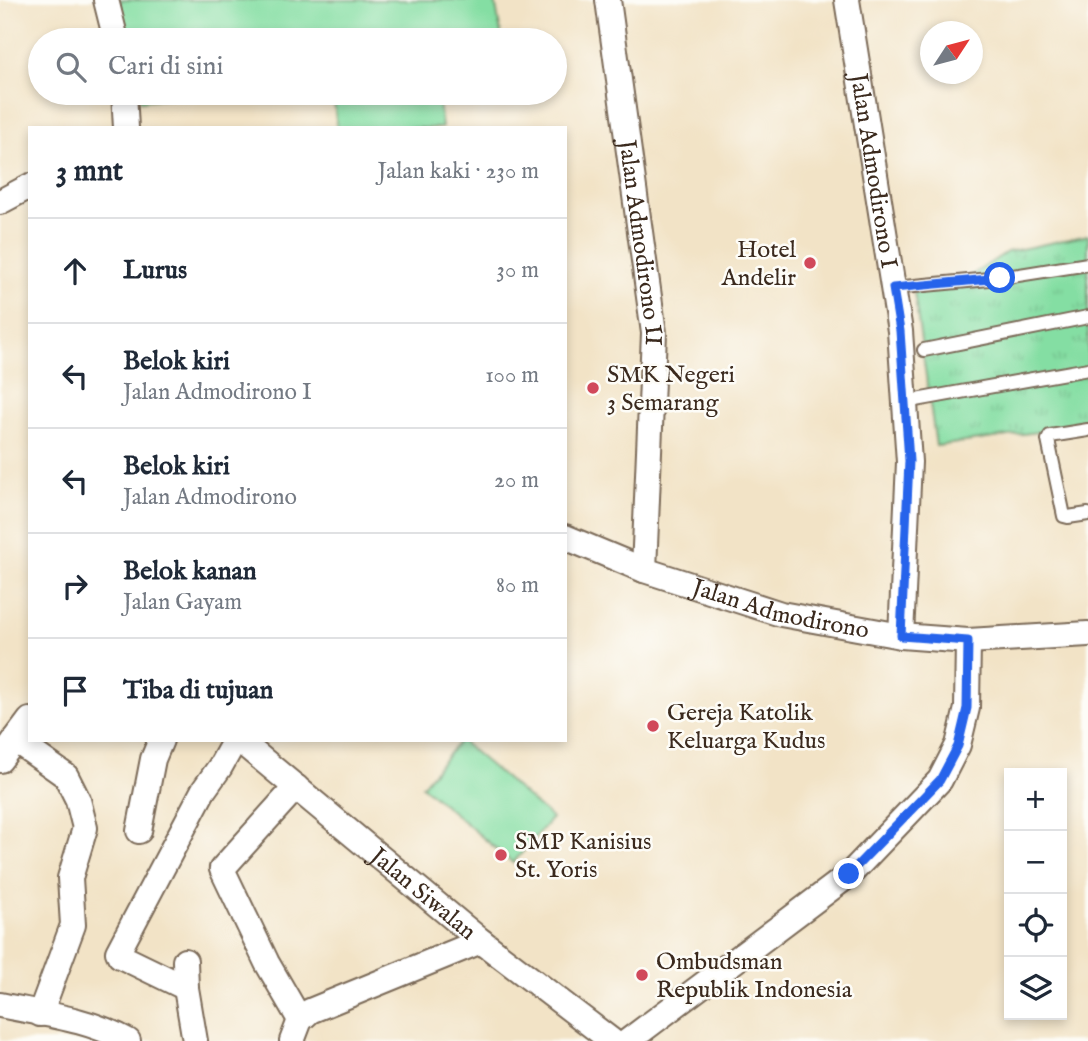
<!DOCTYPE html>
<html lang="id">
<head>
<meta charset="utf-8">
<style>
  body { margin:0; font-family:"IM FELL English",serif; background:#f2f2f3; color:#1f2937 }
  .controls { position:absolute; right:21px; bottom:21px; display:grid; overflow:hidden; border-radius:0px; box-shadow:0 4px 10px #0003 }
  .controls button { width:63px; height:63px; display:grid; place-items:center; padding:0; border:0; border-bottom:2px solid #e0e1e3; background:#fff; color:#1f2937; font:35px sans-serif }
  .compass { position:absolute; left:920px; top:21px; width:63px; height:63px; border-radius:50%; background:#fff; box-shadow:0 4px 10px #0003; rotate:54deg }
  .stop { position:absolute; width:21px; height:21px; margin:-16px; border:5px solid #2563eb; border-radius:50%; background:#fff }
  .stop.end { background:#2563eb; border-color:#fff; box-shadow:0 2px 7px #0008 }
  .list { margin:0; padding:0; list-style:none }
  h2 { display:flex; justify-content:space-between; align-items:center; height:91px; margin:0; padding:0 28px; font-size:30px }
  h2 small { font-size:23px; font-weight:400; color:#747a83 }
  .list li { display:grid; grid-template-columns:46px 1fr auto; gap:21px; align-items:center; box-sizing:border-box; height:105px; padding:0 28px; border-top:2px solid #e0e1e3 }
  .list b { display:block; font-size:26px; white-space:nowrap }
  .list p { margin:0; font-size:23px; white-space:nowrap; color:#747a83 }
  .list em { font-size:23px; font-style:normal; color:#747a83 }
  .icon { flex:none; width:38px; height:38px; fill:none; stroke:currentColor; stroke-width:2; stroke-linecap:round; stroke-linejoin:round }
  .map { position:relative; flex:none; width:1088px; height:1041px; overflow:hidden }
  .search { position:absolute; background:#fff; box-shadow:0 4px 10px #0003; left:28px; top:28px; width:539px; height:77px; display:flex; align-items:center; gap:18px; box-sizing:border-box; padding:0 24px; border-radius:38px; color:#747a83; font-size:26px }
  .panel { position:absolute; background:#fff; box-shadow:0 4px 10px #0003; left:28px; top:126px; width:539px; height:616px; border-radius:0px }
  .map>svg:first-child { display:block }
  .grass { fill:url(#grass-tufts); stroke:#608460; stroke-width:2 }
  .park { fill:#84dea3; stroke:#608460; stroke-width:2 }
  .lines { fill:none; stroke-linecap:round; stroke-linejoin:round }
  .lane-casing { stroke:#7b6b59; stroke-width:16 }
  .street-casing { stroke:#7b6b59; stroke-width:28 }
  .lane { stroke:#fff; stroke-width:12 }
  .street { stroke:#fff; stroke-width:24 }
  .route { stroke:#2563eb; stroke-width:9 }
  .poi-dot { fill:#d1495b; stroke:#fdfcf7; stroke-width:2.5 }
  .labels { text-anchor:middle; stroke-width:5; stroke-linejoin:round; paint-order:stroke }
  .street-label { font-size:24px; fill:#3b2a1e; stroke:#fdfcf7 }
  .poi-label { font-size:24px; fill:#3b2a1e; stroke:#fdfcf7; text-anchor:start }
</style>
</head>
<body>
<div class="map">
<svg width="1088" height="1041" viewBox="0 0 1088 1041">
  <defs>
    <pattern id="grass-tufts" width="24" height="20" patternUnits="userSpaceOnUse" patternTransform="scale(1.75)"><rect width="24" height="20" fill="#84dea3"/><path d="M3 7l-1-3M5 7V3M7 7l1-3M15 17l-1-3M17 17v-4M19 17l1-3" fill="none" stroke="#73bf8c"/></pattern>
  </defs>
  <rect width="100%" height="100%" fill="#fdfcf7"/>
  <filter id="ink" filterUnits="userSpaceOnUse"><feTurbulence type="fractalNoise" baseFrequency=".0143" numOctaves="2"/><feDisplacementMap in="SourceGraphic" scale="14" xChannelSelector="R" yChannelSelector="G"/><feConvolveMatrix kernelMatrix="1 2 1 2 8 2 1 2 1" color-interpolation-filters="sRGB"/></filter>
  <filter id="wash" filterUnits="userSpaceOnUse"><feTurbulence type="fractalNoise" baseFrequency=".00686" numOctaves="4" result="noise"/><feDisplacementMap in="SourceGraphic" scale="28" xChannelSelector="R" yChannelSelector="G"/><feGaussianBlur stdDeviation="1.57" result="paint"/><feColorMatrix in="noise" values="0 0 0 0 0 0 0 0 0 0 0 0 0 0 0 0 0 1.4 0 .05"/><feComposite in="paint" operator="in"/></filter>
  <g filter="url(#wash)">
    <rect width="100%" height="100%" fill="#f2e3c6"/>
    <path class="grass" d="M 1088,235 L 1088,418 L 1045,431 L 936,446 L 914,292 L 964,280 L 1007,252 Z"/>
    <path class="park" d="M 119,0 L 495,0 L 502,40 L 128,40 Z
      M 139,93 L 207,93 L 141,101 Z
      M 411,93 L 438,93 L 442,128 L 337,128 L 334,102 Z
      M 460,740 L 552,818 L 513,863 L 422,786 Z"/>
  </g>
  <g filter="url(#ink)">
    <g class="lines">
      <defs>
        <path id="lane" d="M 893,288 L 1000,278 L 1088,264
          M 924,350 L 1088,317
          M 905,402 L 1088,369
          M 1088,430 L 1050,436 L 1048,440 L 1064,516 L 1068,517 L 1088,514"/>
        <g id="street">
          <path d="M 106,0 L 116,40"/>
          <path id="s1" d="M 608,0 L 654,333 L 644,570"/>
          <path id="s2" d="M 847,0 L 900,331 L 909,462 L 901,636"/>
          <path d="M 124,93 L 126,128"/>
          <path d="M 0,202 L 30,186"/>
          <path id="s3" d="M 565,537 L 644,570 L 781,614 L 901,636 L 968,641 L 1088,634"/>
          <path d="M 15,740 L 66,776 L 78,800 L 85,828 L 70,878 L 73,925 L 40,1014"/>
          <path id="s4" d="M 239,740 L 481,941 L 612,1041"/>
          <path d="M 0,760 L 30,720"/>
          <path d="M 296,787 L 222,869 L 267,963 L 300,1020"/>
          <path d="M 139,831 L 153,759 L 161,740"/>
          <path d="M 185,961 L 186,988 L 195,1041"/>
          <path d="M 186,988 L 120,956 L 118,952 L 203,791 L 220,767 L 235,740"/>
          <path d="M 0,1005 C 43,1014 90,1019 128,1041"/>
          <path d="M 292,1041 L 300,1020 L 310,1011 L 481,941"/>
          <path d="M 628,1041 L 850,874 L 940,780 L 958,745 L 967,708 L 968,641"/>
        </g>
      </defs>
      <use href="#lane" class="lane-casing"/>
      <use href="#street" class="street-casing"/>
      <use href="#lane" class="lane"/>
      <use href="#street" class="street"/>
    </g>
  </g>
  <g class="lines" filter="url(#ink)">
    <path class="route" d="M 849,874 L 940,780 L 958,746 L 967,708 L 968,641 L 901,636 L 909,461 L 900,331 L 893,288 L 1000,278"/>
  </g>
  <g class="poi-dot">
    <circle cx="810" cy="263" r="7"/>
    <circle cx="593" cy="388" r="7"/>
    <circle cx="653" cy="726" r="7"/>
    <circle cx="501" cy="855" r="7"/>
    <circle cx="642" cy="975" r="7"/>
  </g>
  <g class="labels">
    <g class="street-label">
      <text dy="8" stroke="none"><textPath href="#s2" startOffset="173">Jalan Admodirono I</textPath></text>
      <text dy="8" stroke="none"><textPath href="#s1" startOffset="245">Jalan Admodirono II</textPath></text>
      <text dy="8" stroke="none"><textPath href="#s3" startOffset="228">Jalan Admodirono</textPath></text>
      <text dy="8" stroke="none"><textPath href="#s4" startOffset="240">Jalan Siwalan</textPath></text>
    </g>
    <g class="poi-label">
      <text x="796" y="257" text-anchor="end">Hotel<tspan x="796" dy="28">Andelir</tspan></text>
      <text x="607" y="382">SMK Negeri<tspan x="607" dy="28">3 Semarang</tspan></text>
      <text x="667" y="720">Gereja Katolik<tspan x="667" dy="28">Keluarga Kudus</tspan></text>
      <text x="515" y="849">SMP Kanisius<tspan x="515" dy="28">St. Yoris</tspan></text>
      <text x="656" y="969">Ombudsman<tspan x="656" dy="28">Republik Indonesia</tspan></text>
    </g>
  </g>
</svg>
<div class="controls">
<button>+</button>
<button>−</button>
<button><svg class="icon" aria-label="locate" viewBox="0 0 24 24"><circle cx="12" cy="12" r="6"/><path d="M12 2v4M12 18v4M2 12h4M18 12h4"/></svg></button>
<button><svg class="icon" aria-label="layers" viewBox="0 0 24 24"><path d="M12 4l9 5-9 5-9-5zM3 14l9 5 9-5"/></svg></button>
</div>
<svg class="compass" viewBox="-18 -18 36 36"><path d="M0-13l5 13h-10z" fill="#e53935"/><path d="M0 13l5-13h-10z" fill="#747a83"/></svg>
<div class="stop" style="left:1000px;top:278px"></div>
<div class="stop end" style="left:849px;top:874px"></div>
<div class="search"><svg class="icon" aria-label="search" viewBox="0 0 24 24"><circle cx="10" cy="10" r="6"/><path d="M15 15l6 6"/></svg>Cari di sini</div>
<section class="panel">
<h2>3 mnt<small>Jalan kaki · 230 m</small></h2>
<ul class="list">
<li><svg class="icon" aria-label="ahead" viewBox="0 0 24 24"><path d="M12 20V5M6 11l6-6 6 6"/></svg><div><b>Lurus</b></div><em>30 m</em></li>
<li><svg class="icon" aria-label="left" viewBox="0 0 24 24"><path d="M17 20v-9H6M10 6l-5 5 5 5"/></svg><div><b>Belok kiri</b><p>Jalan Admodirono I</p></div><em>100 m</em></li>
<li><svg class="icon" aria-label="left" viewBox="0 0 24 24"><path d="M17 20v-9H6M10 6l-5 5 5 5"/></svg><div><b>Belok kiri</b><p>Jalan Admodirono</p></div><em>20 m</em></li>
<li><svg class="icon" aria-label="right" viewBox="0 0 24 24"><path d="M7 20v-9h11M14 6l5 5-5 5"/></svg><div><b>Belok kanan</b><p>Jalan Gayam</p></div><em>80 m</em></li>
<li><svg class="icon" aria-label="arrive" viewBox="0 0 24 24"><path d="M6 21V4h12l-3 4 3 4H6"/></svg><div><b>Tiba di tujuan</b></div></li>
</ul>
</section>
</div>
</body>
</html>
